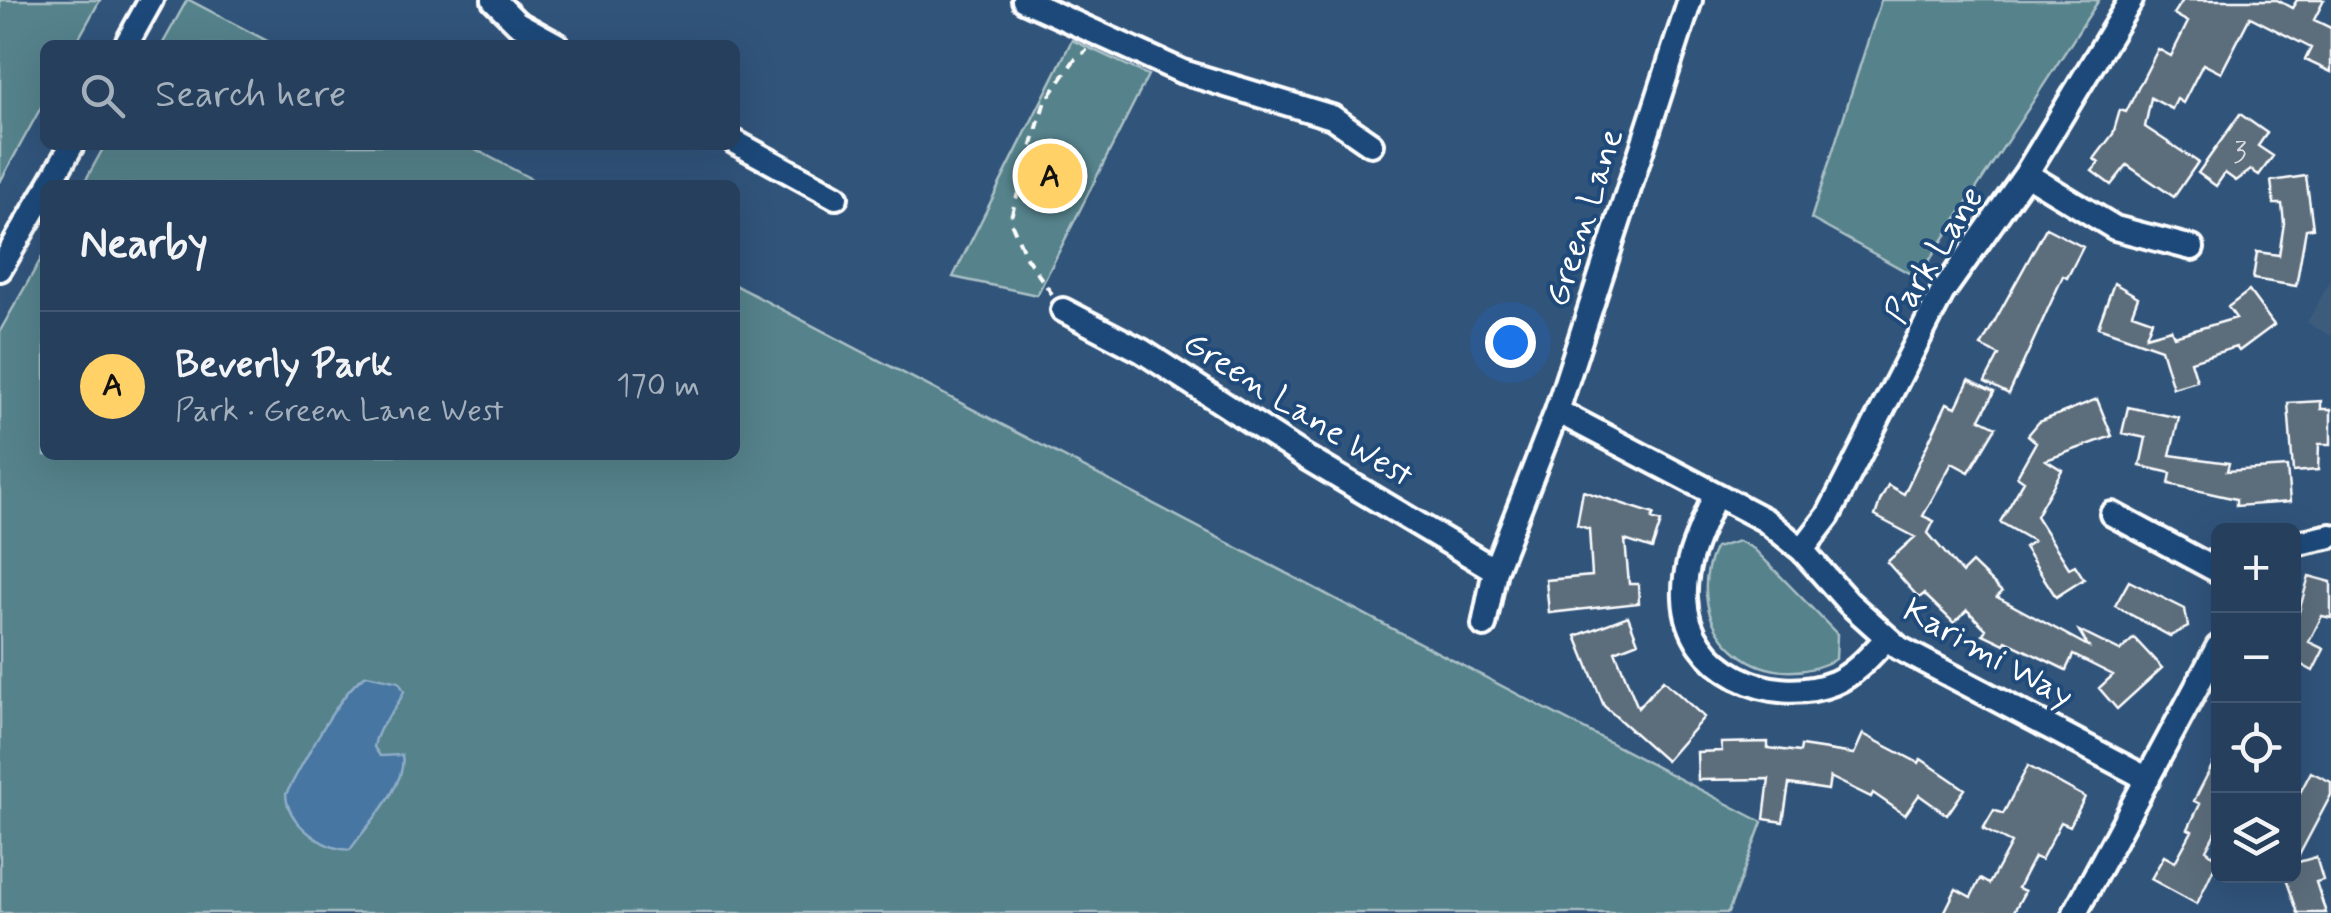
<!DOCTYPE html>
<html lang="en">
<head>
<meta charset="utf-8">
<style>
  body { margin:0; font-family:Mynerve,sans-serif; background:#2d4662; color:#f1f3f6 }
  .controls { position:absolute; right:30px; bottom:30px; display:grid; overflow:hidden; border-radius:15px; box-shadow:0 10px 40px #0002 }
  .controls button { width:90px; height:90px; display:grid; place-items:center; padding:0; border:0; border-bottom:2px solid #425872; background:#253f5c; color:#f1f3f6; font:50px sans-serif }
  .you { position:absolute; left:1510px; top:342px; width:35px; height:35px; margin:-25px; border:8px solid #fff; border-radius:50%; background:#1a73e8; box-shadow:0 0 0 15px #1a73e833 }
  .badge { display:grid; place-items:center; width:65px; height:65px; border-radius:50%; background:#ffd166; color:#111; font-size:32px; font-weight:700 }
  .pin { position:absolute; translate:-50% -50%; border:5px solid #fff; box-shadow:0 2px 10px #0006 }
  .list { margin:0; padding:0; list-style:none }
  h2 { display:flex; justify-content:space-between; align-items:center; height:130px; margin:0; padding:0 40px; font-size:42px }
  h2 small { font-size:32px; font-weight:400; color:#a3afbb }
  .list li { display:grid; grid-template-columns:65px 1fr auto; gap:30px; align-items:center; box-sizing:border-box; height:150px; padding:0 40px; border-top:2px solid #425872 }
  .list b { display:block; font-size:38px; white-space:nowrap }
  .list p { margin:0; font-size:32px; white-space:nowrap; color:#a3afbb }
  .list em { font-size:32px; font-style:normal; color:#a3afbb }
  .icon { flex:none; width:55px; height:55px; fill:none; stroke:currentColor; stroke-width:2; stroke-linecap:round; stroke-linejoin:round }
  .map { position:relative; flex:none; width:2331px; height:913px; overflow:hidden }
  .search { position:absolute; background:#253f5c; box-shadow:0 10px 40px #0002; left:40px; top:40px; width:700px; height:110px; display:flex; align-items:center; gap:25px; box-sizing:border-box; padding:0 35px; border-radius:15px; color:#a3afbb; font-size:38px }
  .panel { position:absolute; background:#253f5c; box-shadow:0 10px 40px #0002; left:40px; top:180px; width:700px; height:280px; border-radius:15px }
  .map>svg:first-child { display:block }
  .built { fill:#3e5c7b }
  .green { fill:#54828b; stroke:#aac0c5; stroke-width:2.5 }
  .water { fill:#4676a2; stroke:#90adc7; stroke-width:2.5 }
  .building { fill:#5b6d7c; stroke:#fff; stroke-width:2.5 }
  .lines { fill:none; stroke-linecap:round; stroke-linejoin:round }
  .minor-casing { stroke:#fff; stroke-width:30 }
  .path { stroke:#fff; stroke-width:4; stroke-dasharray:10 8; stroke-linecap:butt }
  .minor { stroke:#1f4a7a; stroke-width:22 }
  .labels { text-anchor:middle; stroke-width:8; stroke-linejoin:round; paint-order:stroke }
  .number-label { font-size:30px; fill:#d6dade }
  .street-label { font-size:35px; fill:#fff; stroke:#1f4a7a }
</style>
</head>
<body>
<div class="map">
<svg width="2331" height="913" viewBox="0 0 2331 913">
  <rect width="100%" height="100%" fill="#31547b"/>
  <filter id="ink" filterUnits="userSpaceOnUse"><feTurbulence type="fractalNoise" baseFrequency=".01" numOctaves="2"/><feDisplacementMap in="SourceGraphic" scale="20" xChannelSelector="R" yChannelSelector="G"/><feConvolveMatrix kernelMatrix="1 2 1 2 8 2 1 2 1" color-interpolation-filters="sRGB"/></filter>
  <g filter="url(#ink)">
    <path class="built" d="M 2331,279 L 2331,336 L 2307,323 Z"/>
    <path class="green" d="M 0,0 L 100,0 L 75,45 L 45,45 L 45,100 L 0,182 Z
      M 187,0 L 189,0 L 275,45 L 162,45 Z
      M 1881,0 L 2099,0 L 1918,278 L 1811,219 Z
      M 1072,40 L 1148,75 L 1037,295 L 953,277 Z
      M 105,145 L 467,145 L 543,185 L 83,185 Z
      M 45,252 L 45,455 L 735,455 L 735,285 L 1762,822 L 1728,913 L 0,913 L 0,331 Z
      M 1739,541 L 1754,549 L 1837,634 L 1836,659 C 1760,701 1678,628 1715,548 Z"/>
    <path class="water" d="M 367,675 L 399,682 L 404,691 C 396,713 377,724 374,747 L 380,756 L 402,755 C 408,785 366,826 350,850 C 322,849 287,823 286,794 C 301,767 342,686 367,675 Z"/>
    <path class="building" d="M 2183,0 L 2277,0 L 2292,8 L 2297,0 L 2324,0 L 2314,20 L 2331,28 L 2331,72 L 2305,60 L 2311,48 L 2250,17 L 2221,73 L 2203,64 L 2183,103 L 2177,99 L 2172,109 L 2151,98 L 2145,127 L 2198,162 L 2174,197 L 2127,165 L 2111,185 L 2092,171 L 2099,163 L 2094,159 L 2113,134 L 2120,110 L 2126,112 L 2158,49 L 2171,56 L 2188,22 L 2174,14 Z
      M 2240,114 L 2267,133 L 2258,146 L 2273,156 L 2259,175 L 2251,170 L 2236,181 L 2225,173 L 2216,186 L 2198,173 Z
      M 2306,176 L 2313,228 L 2306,229 L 2296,286 L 2253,279 L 2257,252 L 2279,255 L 2284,223 L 2282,204 L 2274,204 L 2271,181 Z
      M 2046,228 L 2083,247 L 2067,278 L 2063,276 L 2009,394 L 1985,382 L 1999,355 L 1981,346 Z
      M 2114,283 L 2138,297 L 2132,313 L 2152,320 L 2146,336 L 2171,329 L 2174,336 L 2236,318 L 2228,307 L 2249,291 L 2274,325 L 2239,351 L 2236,347 L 2191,361 L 2197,381 L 2173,388 L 2161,349 L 2098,327 Z
      M 1969,380 L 1994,392 L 1980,419 L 1996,427 L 1969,472 L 1952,463 L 1923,516 L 1934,521 L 1928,533 L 1962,573 L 1972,563 L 2002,592 L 1997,597 L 2088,646 L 2079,631 L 2120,651 L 2134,638 L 2162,668 L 2117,709 L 2099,688 L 2113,675 L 2073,655 L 2066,670 L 2006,641 L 2004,644 L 1983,634 L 1986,629 L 1967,610 L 1954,623 L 1924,594 L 1919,598 L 1887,562 L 1915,537 L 1875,516 L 1880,501 L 1888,485 L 1904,494 L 1947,403 L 1956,407 Z
      M 2097,399 L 2112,436 L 2046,460 L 2062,470 L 2036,516 L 2069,568 L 2075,565 L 2084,579 L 2056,597 L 2024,547 L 2033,541 L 2000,522 L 2024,481 L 2017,476 L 2036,442 L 2028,435 L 2039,422 Z
      M 2321,401 L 2321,409 L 2331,409 L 2331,444 L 2319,444 L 2318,470 L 2293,472 L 2288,403 Z
      M 2128,407 L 2179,418 L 2170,455 L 2229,463 L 2227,471 L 2287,467 L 2290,502 L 2236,506 L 2236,499 L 2169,484 L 2171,473 L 2140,466 L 2146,438 L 2122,433 Z
      M 1583,491 L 1654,514 L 1652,519 L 1661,522 L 1652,549 L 1625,540 L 1629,584 L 1638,584 L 1639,603 L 1549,613 L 1546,580 L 1592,576 L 1589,529 L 1577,525 Z
      M 2309,576 L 2331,582 L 2331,618 L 2322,616 L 2309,642 L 2324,649 L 2313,671 L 2298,663 L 2294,672 L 2294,613 L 2298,615 Z
      M 2129,581 L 2185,609 L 2188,627 L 2170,636 L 2115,606 Z
      M 1628,616 L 1638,642 L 1615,651 L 1638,708 L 1663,680 L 1704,717 L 1666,761 L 1604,706 L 1576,636 Z
      M 1863,734 L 1919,763 L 1921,759 L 1965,789 L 1947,815 L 1919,795 L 1905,815 L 1873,793 L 1871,797 L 1830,777 L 1828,790 L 1789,784 L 1783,822 L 1764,819 L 1769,779 L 1698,780 L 1697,752 L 1722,751 L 1721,743 L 1768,742 L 1768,748 L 1800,752 L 1801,746 L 1854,754 Z
      M 2218,754 L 2218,827 L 2206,850 L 2218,859 L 2197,904 L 2151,879 L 2164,856 L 2175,862 L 2192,831 L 2188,829 L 2200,804 L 2194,801 Z
      M 2028,766 L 2085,797 L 2070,826 L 2061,822 L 2041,860 L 2034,857 L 2018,888 L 2025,891 L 2013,913 L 1944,913 L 1956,889 L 1971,897 L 1980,879 L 1989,884 L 2011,843 L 1983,829 L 1994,810 L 2003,814 Z
      M 2311,772 L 2331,782 L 2331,795 L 2295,863 L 2316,857 L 2323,880 L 2316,882 L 2326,913 L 2298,913 L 2285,876 L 2294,876 L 2294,804 Z"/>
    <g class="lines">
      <defs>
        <path id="minor" d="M 494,0 L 517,23 L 557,45
          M 1024,0 L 1183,72 L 1332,117 L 1371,144
          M 126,45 L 151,0
          M 735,142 L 836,197
          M 2026,174 L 2115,228 L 2192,248
          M 49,185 L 72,145
          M 0,269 L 45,192
          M 1063,310 L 1142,351 L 1307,458 L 1495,570
          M 1557,411 L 1765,520 L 1802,550 L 1849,603 L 1899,648 L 2148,779
          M 1715,495 C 1702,528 1683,562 1685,598 C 1688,671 1771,708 1834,683 C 1855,674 1871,655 1886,639
          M 2112,514 L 2218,571
          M 2294,544 L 2331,536
          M 1802,550 L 1828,516 L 1942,293 L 2026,174 L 2131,0
          M 1484,625 L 1495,570 L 1557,411 L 1690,0
          M 2075,913 L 2218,647"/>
      </defs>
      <use href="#minor" class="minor-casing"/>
      <path class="path" d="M 1052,294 L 1026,257 L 1010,220 L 1044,104 L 1075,59 L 1087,50"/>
      <use href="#minor" class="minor"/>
    </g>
  </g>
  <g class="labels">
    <g class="number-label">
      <text x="2240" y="161">3</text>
    </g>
    <g class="street-label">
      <text transform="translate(1583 217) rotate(-72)" y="12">Green Lane</text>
      <text transform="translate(1933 254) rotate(-58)" y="12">Park Lane</text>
      <text transform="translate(1299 408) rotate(32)" y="12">Green Lane West</text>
      <text transform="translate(1989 652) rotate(29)" y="12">Karimi Way</text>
    </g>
  </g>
</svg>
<div class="controls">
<button>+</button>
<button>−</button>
<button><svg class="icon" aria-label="locate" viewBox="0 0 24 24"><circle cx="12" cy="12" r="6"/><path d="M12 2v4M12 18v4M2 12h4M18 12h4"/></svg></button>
<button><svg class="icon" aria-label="layers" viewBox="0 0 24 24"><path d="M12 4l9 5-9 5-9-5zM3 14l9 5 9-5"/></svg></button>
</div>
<div class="you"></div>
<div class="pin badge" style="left:1050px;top:176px">A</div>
<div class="search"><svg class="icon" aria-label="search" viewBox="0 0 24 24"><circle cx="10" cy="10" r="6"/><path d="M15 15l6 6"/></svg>Search here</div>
<section class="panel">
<h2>Nearby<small></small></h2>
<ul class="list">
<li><span class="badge">A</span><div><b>Beverly Park</b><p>Park · Green Lane West</p></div><em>170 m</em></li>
</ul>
</section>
</div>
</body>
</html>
